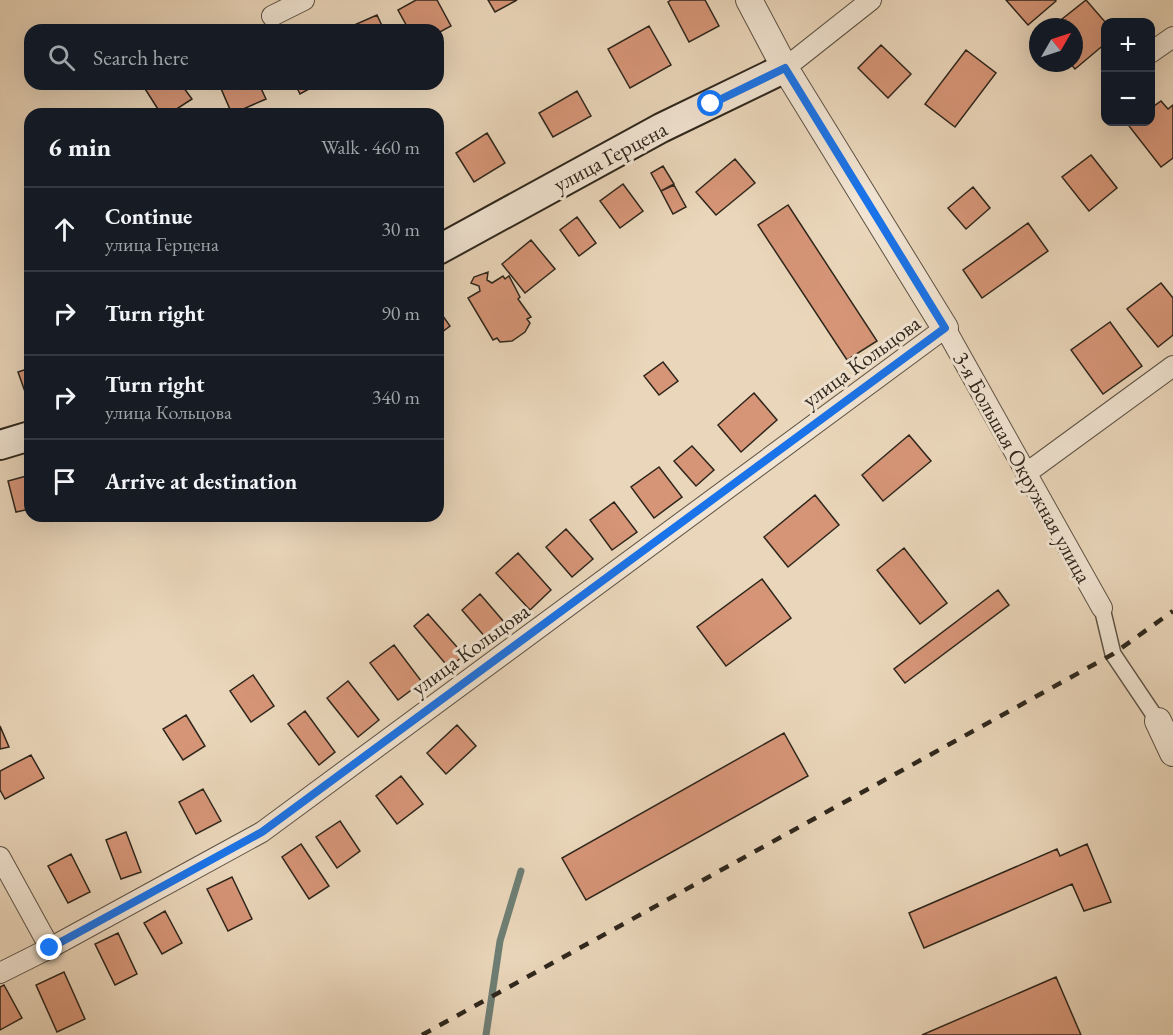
<!DOCTYPE html>
<html lang="en">
<head>
<meta charset="utf-8">
<style>
  body { margin:0; font-family:"EB Garamond",serif; background:#20242c; color:#f1f3f6 }
  .controls { position:absolute; right:18px; top:18px; display:grid; overflow:hidden; border-radius:12px; box-shadow:0 6px 24px #0002 }
  .controls button { width:54px; height:54px; display:grid; place-items:center; padding:0; border:0; border-bottom:2px solid #363941; background:#171b24; color:#f1f3f6; font:30px sans-serif }
  .compass { position:absolute; left:1029px; top:18px; width:54px; height:54px; border-radius:50%; background:#171b24; box-shadow:0 6px 24px #0002; rotate:51deg }
  .stop { position:absolute; width:18px; height:18px; margin:-14px; border:4px solid #1a73e8; border-radius:50%; background:#fff }
  .stop.end { background:#1a73e8; border-color:#fff; box-shadow:0 2px 6px #0008 }
  .list { margin:0; padding:0; list-style:none }
  h2 { display:flex; justify-content:space-between; align-items:center; height:78px; margin:0; padding:0 24px; font-size:26px }
  h2 small { font-size:20px; font-weight:400; color:#9ea1a6 }
  .list li { display:grid; grid-template-columns:39px 1fr auto; gap:18px; align-items:center; box-sizing:border-box; height:84px; padding:0 24px; border-top:2px solid #363941 }
  .list b { display:block; font-size:22px; white-space:nowrap }
  .list p { margin:0; font-size:20px; white-space:nowrap; color:#9ea1a6 }
  .list em { font-size:20px; font-style:normal; color:#9ea1a6 }
  .icon { flex:none; width:33px; height:33px; fill:none; stroke:currentColor; stroke-width:2; stroke-linecap:round; stroke-linejoin:round }
  .map { position:relative; flex:none; width:1173px; height:1035px; overflow:hidden }
  .search { position:absolute; background:#171b24; box-shadow:0 6px 24px #0002; left:24px; top:24px; width:420px; height:66px; display:flex; align-items:center; gap:15px; box-sizing:border-box; padding:0 21px; border-radius:18px; color:#9ea1a6; font-size:22px }
  .panel { position:absolute; background:#171b24; box-shadow:0 6px 24px #0002; left:24px; top:108px; width:420px; height:414px; border-radius:18px }
  .map>svg:first-child { display:block }
  .lines { fill:none; stroke-linecap:round; stroke-linejoin:round }
  .stream { stroke:#6e7e74; stroke-width:7 }
  .building { fill:#d69577; stroke:#2e261c; stroke-width:1.5 }
  .pedestrian-casing { stroke:#5d5244; stroke-width:18 }
  .minor-casing { stroke:#5d5244; stroke-width:22 }
  .tertiary-casing { stroke:#5d5244; stroke-width:28 }
  .secondary-casing { stroke:#2e261c; stroke-width:32 }
  .pedestrian { stroke:#f1e4d2; stroke-width:15 }
  .minor { stroke:#f1e4d2; stroke-width:20 }
  .tertiary { stroke:#f1e4d2; stroke-width:26 }
  .secondary { stroke:#f1e4d2; stroke-width:28 }
  .rail { stroke:#2e261c; stroke-width:4.5; stroke-dasharray:10 10; stroke-linecap:butt }
  .route { stroke:#1a73e8; stroke-width:8 }
  .labels { text-anchor:middle; stroke-width:6; stroke-linejoin:round; paint-order:stroke }
  .street-label { font-size:22px; fill:#2e261c; stroke:#f1e4d2 }
</style>
</head>
<body>
<div class="map">
<svg width="1173" height="1035" viewBox="0 0 1173 1035">
  <rect width="100%" height="100%" fill="#ead6ba"/>
  <filter id="stains"><feTurbulence type="fractalNoise" baseFrequency=".00333" numOctaves="4"/><feColorMatrix values="0 0 0 0 .2 0 0 0 0 .09 0 0 0 0 .02 0 0 0 .5 -.17"/></filter>
  <radialGradient id="worn" r=".72"><stop offset=".6" stop-color="#630" stop-opacity="0"/><stop offset="1" stop-color="#630" stop-opacity=".3"/></radialGradient>
  <g class="lines">
    <path class="stream" d="M 486,1035 L 500,941 L 521,871"/>
  </g>
  <path class="building" d="M 416,0 L 437,0 L 451,26 L 438,33 L 438,30 L 409,30 L 398,10 Z
    M 488,0 L 517,0 L 495,12 Z
    M 671,0 L 705,0 L 719,26 L 689,42 L 668,2 Z
    M 1006,0 L 1055,0 L 1056,1 L 1028,25 Z
    M 1086,0 L 1106,23 L 1106,43 L 1075,69 L 1070,63 L 1074,63 L 1074,27 L 1052,27 Z
    M 377,15 L 384,30 L 343,30 Z
    M 649,26 L 671,65 L 630,88 L 608,49 Z
    M 881,45 L 911,74 L 888,98 L 858,68 Z
    M 966,50 L 996,73 L 955,127 L 925,104 Z
    M 142,84 L 181,84 L 192,99 L 169,114 L 161,114 Z
    M 219,84 L 259,84 L 266,99 L 232,114 Z
    M 295,84 L 318,84 L 300,94 Z
    M 577,91 L 591,116 L 553,137 L 539,113 Z
    M 1161,101 L 1168,109 L 1173,105 L 1173,158 L 1161,167 L 1129,126 L 1135,122 L 1150,122 L 1150,109 Z
    M 487,133 L 505,163 L 474,182 L 456,153 Z
    M 1091,155 L 1117,188 L 1089,211 L 1062,177 Z
    M 735,159 L 755,183 L 716,215 L 696,192 Z
    M 663,166 L 674,184 L 661,191 L 651,173 Z
    M 623,184 L 643,211 L 620,228 L 600,201 Z
    M 674,185 L 686,207 L 673,214 L 661,191 Z
    M 973,187 L 990,208 L 966,229 L 948,208 Z
    M 788,205 L 877,341 L 847,360 L 758,225 Z
    M 577,217 L 596,243 L 579,256 L 560,230 Z
    M 1028,223 L 1048,251 L 982,298 L 963,270 Z
    M 531,240 L 555,269 L 525,293 L 502,264 Z
    M 488,272 L 487,280 L 492,283 L 503,276 L 505,279 L 509,276 L 520,297 L 518,299 L 531,317 L 527,319 L 530,323 L 525,332 L 512,341 L 500,342 L 497,338 L 493,340 L 468,298 L 480,291 L 479,286 L 471,283 L 474,277 Z
    M 1161,283 L 1173,298 L 1173,335 L 1158,347 L 1127,309 Z
    M 438,309 L 450,326 L 438,335 Z
    M 1110,322 L 1142,366 L 1103,394 L 1071,350 Z
    M 663,362 L 678,381 L 659,395 L 644,376 Z
    M 30,368 L 30,403 L 29,403 L 18,372 Z
    M 754,393 L 777,420 L 741,452 L 718,425 Z
    M 909,435 L 931,461 L 883,501 L 862,475 Z
    M 692,446 L 714,470 L 696,486 L 674,461 Z
    M 659,467 L 682,497 L 654,518 L 631,487 Z
    M 30,475 L 30,509 L 16,512 L 8,481 Z
    M 815,495 L 839,525 L 788,567 L 764,537 Z
    M 614,502 L 637,532 L 612,550 L 590,520 Z
    M 566,529 L 593,559 L 572,577 L 546,547 Z
    M 904,548 L 947,603 L 920,624 L 877,570 Z
    M 518,553 L 551,590 L 530,610 L 496,573 Z
    M 762,579 L 791,618 L 726,666 L 697,627 Z
    M 998,590 L 1009,605 L 905,683 L 894,669 Z
    M 480,594 L 504,622 L 486,638 L 462,610 Z
    M 428,614 L 464,655 L 449,668 L 414,626 Z
    M 394,645 L 422,682 L 398,700 L 370,663 Z
    M 253,675 L 274,706 L 251,722 L 230,691 Z
    M 348,681 L 379,720 L 358,737 L 327,698 Z
    M 305,711 L 335,752 L 319,765 L 288,724 Z
    M 186,715 L 205,746 L 183,760 L 163,729 Z
    M 457,725 L 476,746 L 446,774 L 427,753 Z
    M 0,726 L 9,747 L 0,749 Z
    M 784,733 L 808,776 L 586,900 L 562,858 Z
    M 31,755 L 44,778 L 5,799 L 0,790 L 0,771 Z
    M 401,776 L 423,804 L 397,824 L 376,796 Z
    M 203,789 L 221,821 L 196,834 L 179,802 Z
    M 340,821 L 360,851 L 337,868 L 316,837 Z
    M 126,832 L 141,872 L 121,879 L 106,840 Z
    M 301,844 L 329,886 L 309,899 L 282,857 Z
    M 1087,844 L 1111,902 L 1084,911 L 1072,884 L 924,948 L 909,913 L 1057,849 L 1060,856 Z
    M 71,854 L 90,892 L 68,903 L 48,866 Z
    M 232,877 L 252,919 L 228,931 L 207,889 Z
    M 165,911 L 182,943 L 162,954 L 144,923 Z
    M 118,933 L 137,974 L 115,985 L 95,944 Z
    M 64,972 L 85,1019 L 57,1032 L 36,985 Z
    M 1056,977 L 1081,1035 L 922,1035 Z
    M 4,985 L 22,1018 L 0,1030 L 0,987 Z"/>
  <g class="lines">
    <defs>
      <path id="pedestrian" d="M 1102,608 L 1113,654 L 1158,721"/>
      <path id="minor" d="M 272,16 L 304,0
        M 1150,53 L 1173,37
        M 785,68 L 871,0
        M 1028,472 L 1173,366
        M 0,857 L 50,948
        M 0,973 L 50,948 L 262,832 L 945,328 L 1102,608"/>
      <path id="tertiary" d="M 749,0 L 785,68 L 945,328
        M 1158,721 L 1173,753"/>
      <path id="secondary" d="M 438,250 L 661,128 L 785,68
        M 0,445 L 30,436"/>
    </defs>
    <use href="#pedestrian" class="pedestrian-casing"/>
    <use href="#minor" class="minor-casing"/>
    <use href="#tertiary" class="tertiary-casing"/>
    <use href="#secondary" class="secondary-casing"/>
    <use href="#pedestrian" class="pedestrian"/>
    <use href="#minor" class="minor"/>
    <use href="#tertiary" class="tertiary"/>
    <use href="#secondary" class="secondary"/>
    <path class="rail" d="M 422,1035 L 1113,654 L 1173,611"/>
  </g>
  <g class="lines">
    <path class="route" d="M 50,948 L 262,832 L 945,328 L 785,68 L 711,104"/>
  </g>
  <g class="labels">
    <g class="street-label">
      <text transform="translate(610 156) rotate(-28)" y="8">улица Герцена</text>
      <text transform="translate(861 361) rotate(-36)" y="8">улица Кольцова</text>
      <text transform="translate(1023 467) rotate(61)" y="8">3-я Большая Окружная улица</text>
      <text transform="translate(470 649) rotate(-36)" y="8">улица Кольцова</text>
    </g>
  </g>
  <rect width="100%" height="100%" filter="url(#stains)"/>
  <rect width="100%" height="100%" fill="url(#worn)"/>
</svg>
<div class="controls">
<button>+</button>
<button>−</button>
</div>
<svg class="compass" viewBox="-18 -18 36 36"><path d="M0-13l5 13h-10z" fill="#e53935"/><path d="M0 13l5-13h-10z" fill="#9ea1a6"/></svg>
<div class="stop" style="left:711px;top:104px"></div>
<div class="stop end" style="left:50px;top:948px"></div>
<div class="search"><svg class="icon" aria-label="search" viewBox="0 0 24 24"><circle cx="10" cy="10" r="6"/><path d="M15 15l6 6"/></svg>Search here</div>
<section class="panel">
<h2>6 min<small>Walk · 460 m</small></h2>
<ul class="list">
<li><svg class="icon" aria-label="ahead" viewBox="0 0 24 24"><path d="M12 20V5M6 11l6-6 6 6"/></svg><div><b>Continue</b><p>улица Герцена</p></div><em>30 m</em></li>
<li><svg class="icon" aria-label="right" viewBox="0 0 24 24"><path d="M7 20v-9h11M14 6l5 5-5 5"/></svg><div><b>Turn right</b></div><em>90 m</em></li>
<li><svg class="icon" aria-label="right" viewBox="0 0 24 24"><path d="M7 20v-9h11M14 6l5 5-5 5"/></svg><div><b>Turn right</b><p>улица Кольцова</p></div><em>340 m</em></li>
<li><svg class="icon" aria-label="arrive" viewBox="0 0 24 24"><path d="M6 21V4h12l-3 4 3 4H6"/></svg><div><b>Arrive at destination</b></div></li>
</ul>
</section>
</div>
</body>
</html>
